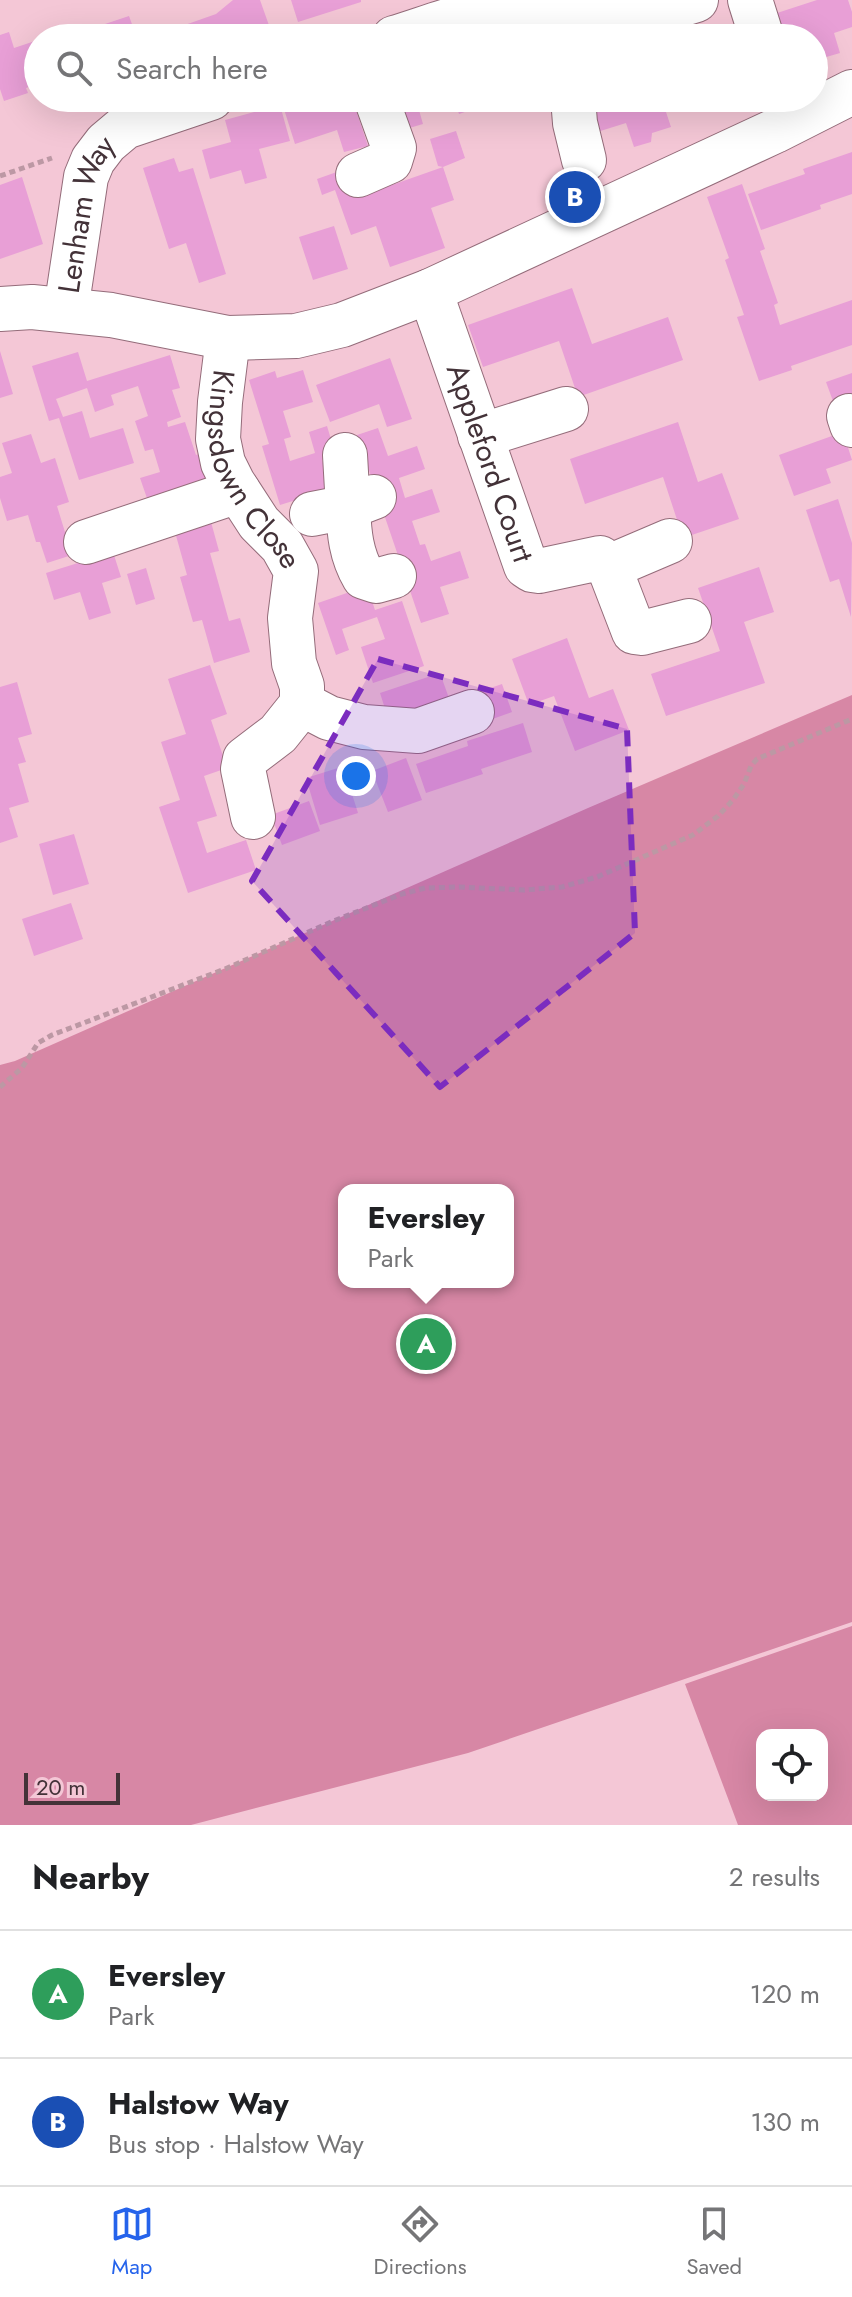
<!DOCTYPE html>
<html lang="en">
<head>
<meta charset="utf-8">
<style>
  body { margin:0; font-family:Jost,sans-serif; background:#f2f2f2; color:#202124 }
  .controls { position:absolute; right:24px; bottom:24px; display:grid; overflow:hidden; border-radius:16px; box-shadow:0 8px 32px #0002 }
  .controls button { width:72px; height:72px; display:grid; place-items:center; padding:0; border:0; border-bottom:2px solid #e0e0e0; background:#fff; color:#202124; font:40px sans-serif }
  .scale { position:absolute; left:24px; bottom:20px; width:96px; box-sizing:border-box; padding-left:8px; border:4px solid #433238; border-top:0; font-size:22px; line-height:28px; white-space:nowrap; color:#433238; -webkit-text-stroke:6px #f4c7d6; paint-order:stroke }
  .you { position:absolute; left:356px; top:776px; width:28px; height:28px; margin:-20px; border:6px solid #fff; border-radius:50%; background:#1a73e8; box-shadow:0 0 0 12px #1a73e833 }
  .badge { display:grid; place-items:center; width:52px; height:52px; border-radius:50%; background:#2563eb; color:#fff; font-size:26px; font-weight:700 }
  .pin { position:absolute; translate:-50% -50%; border:4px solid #fff; box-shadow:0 2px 8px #0006 }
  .popup { position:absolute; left:338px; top:1184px; width:176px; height:104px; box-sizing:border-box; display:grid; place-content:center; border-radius:16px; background:#fff; filter:drop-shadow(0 2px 6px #0005); font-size:26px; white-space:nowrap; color:#757577 }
  .popup b { font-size:30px; color:#202124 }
  .popup::after { content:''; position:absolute; left:50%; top:100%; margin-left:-16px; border:16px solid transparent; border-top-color:#fff }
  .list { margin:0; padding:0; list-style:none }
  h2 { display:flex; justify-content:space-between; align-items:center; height:104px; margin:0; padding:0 32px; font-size:34px }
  h2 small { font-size:26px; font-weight:400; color:#757577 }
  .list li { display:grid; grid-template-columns:52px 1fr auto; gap:24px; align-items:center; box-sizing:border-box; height:128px; padding:0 32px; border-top:2px solid #e0e0e0 }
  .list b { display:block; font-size:30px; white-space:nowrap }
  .list p { margin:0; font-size:26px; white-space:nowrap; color:#757577 }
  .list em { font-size:26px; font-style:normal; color:#757577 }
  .icon { flex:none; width:44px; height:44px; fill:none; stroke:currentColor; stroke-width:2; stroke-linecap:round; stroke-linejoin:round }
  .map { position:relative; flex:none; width:852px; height:1825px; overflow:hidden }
  .search { position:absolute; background:#fff; box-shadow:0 8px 32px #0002; left:24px; right:24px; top:24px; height:88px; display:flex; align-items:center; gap:20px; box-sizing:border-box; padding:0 28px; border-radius:44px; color:#757577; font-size:30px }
  .sheet { height:360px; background:#fff }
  nav { display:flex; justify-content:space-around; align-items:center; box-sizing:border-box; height:112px; border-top:2px solid #e0e0e0; background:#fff; font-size:22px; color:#757577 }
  nav a { display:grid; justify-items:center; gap:4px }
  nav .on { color:#2563eb }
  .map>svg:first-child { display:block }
  .green { fill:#d787a5; fill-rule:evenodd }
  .building { fill:#e89fd6 }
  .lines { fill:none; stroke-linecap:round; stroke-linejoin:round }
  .minor-casing { stroke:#946c7a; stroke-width:46 }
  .path { stroke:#bc98a4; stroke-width:5; stroke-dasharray:6 4; stroke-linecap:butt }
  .minor { stroke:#fff; stroke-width:44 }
  .marked { fill:#7b2cbf; fill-opacity:0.2; stroke:#7b2cbf; stroke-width:6; stroke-dasharray:16 10; stroke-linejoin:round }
  .labels { text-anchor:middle; stroke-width:7; stroke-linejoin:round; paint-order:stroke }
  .street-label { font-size:30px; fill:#433238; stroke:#f4c7d6 }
</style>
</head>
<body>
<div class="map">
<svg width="852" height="1825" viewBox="0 0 852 1825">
  <rect width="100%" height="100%" fill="#f4c7d6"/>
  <path class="green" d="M 852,695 L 852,1622 L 468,1753 L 191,1825 L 0,1825 L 0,1065 L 15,1061 L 588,808 ZM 508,1190 L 508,1282 L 344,1282 L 344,1190 Z
    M 852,1626 L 852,1825 L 738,1825 L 685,1684 ZM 762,1735 L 822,1735 L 822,1795 L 762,1795 Z"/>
  <path class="building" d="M 233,0 L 260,0 L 271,31 L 252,38 L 148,38 L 216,14 Z
    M 291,0 L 361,0 L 361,2 L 298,22 Z
    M 817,0 L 848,0 L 852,12 L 852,27 L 834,33 L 840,53 L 816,60 L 814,38 L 782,38 L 774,14 Z
    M 129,16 L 137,38 L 103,38 L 99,26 Z
    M 9,32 L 14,48 L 38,40 L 38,84 L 26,88 L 28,93 L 4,101 L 0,89 L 0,35 Z
    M 305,98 L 352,98 L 368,146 L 344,152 L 337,130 L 295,144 L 283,106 Z
    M 390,98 L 433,98 L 433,99 L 417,103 L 423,124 L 399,131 Z
    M 454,98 L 504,98 L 506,104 L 481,112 L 479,107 L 459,114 Z
    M 610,98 L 686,98 L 686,99 L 664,106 L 671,127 L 652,133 L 651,142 L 634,147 L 626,123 L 594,133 L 585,106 Z
    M 280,105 L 290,141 L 259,149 L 267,178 L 245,184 L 241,170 L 210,179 L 202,150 L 231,142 L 225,120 Z
    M 456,131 L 465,158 L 443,167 L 438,166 L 430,139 Z
    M 852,152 L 852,194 L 820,205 L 821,209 L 761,230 L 748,194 L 805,174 L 803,169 Z
    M 174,158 L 179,172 L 193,168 L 226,274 L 199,283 L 186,243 L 169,249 L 143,168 Z
    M 443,167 L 454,200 L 431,208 L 445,248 L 390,267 L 376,226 L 351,235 L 335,190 L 322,195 L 317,179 L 348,168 L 358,197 Z
    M 22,177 L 43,244 L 0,259 L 0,185 Z
    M 742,184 L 765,249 L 760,251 L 778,303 L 774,305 L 780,325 L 852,300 L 852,345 L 791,366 L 792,370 L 759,381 L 737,317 L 744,315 L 725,260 L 729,258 L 707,197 Z
    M 334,226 L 348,269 L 313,280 L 299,237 Z
    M 572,288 L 592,344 L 668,317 L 683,360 L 578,397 L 559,341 L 483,367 L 468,325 Z
    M 0,351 L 13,394 L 0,398 Z
    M 78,352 L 87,381 L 170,355 L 180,388 L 172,390 L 181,417 L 167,422 L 168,427 L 185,422 L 196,455 L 201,453 L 212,484 L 149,504 L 140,478 L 160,472 L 153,449 L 145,451 L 135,421 L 148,416 L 138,386 L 111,395 L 114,405 L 95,412 L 87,388 L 56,399 L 63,417 L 82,411 L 90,438 L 123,428 L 134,463 L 79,480 L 59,418 L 49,421 L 32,366 Z
    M 390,358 L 412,419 L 387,427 L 379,404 L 330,422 L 316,385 Z
    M 303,370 L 313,402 L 283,411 L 291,437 L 284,439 L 290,461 L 315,453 L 309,432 L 327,426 L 336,456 L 322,460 L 331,489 L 280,505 L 262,446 L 269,444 L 249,380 L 275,371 L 277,378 Z
    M 852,373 L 852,407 L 837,412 L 826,382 Z
    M 678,422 L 698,482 L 722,473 L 739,519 L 683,538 L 663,477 L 585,504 L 570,459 Z
    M 378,428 L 388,456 L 417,446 L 425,469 L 399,478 L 405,498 L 432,489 L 440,512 L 412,521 L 420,545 L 425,544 L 431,561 L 460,551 L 469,578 L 440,587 L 449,614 L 421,623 L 357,435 Z
    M 843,432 L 852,460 L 826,469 L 831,483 L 794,496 L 779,455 Z
    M 31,434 L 41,463 L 55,458 L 69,502 L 57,506 L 72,555 L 47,563 L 40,542 L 36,542 L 28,515 L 7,521 L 0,498 L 0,477 L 12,473 L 2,443 Z
    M 838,499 L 852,543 L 851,617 L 839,579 L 830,582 L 806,510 Z
    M 211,522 L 219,551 L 210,553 L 229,621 L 240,618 L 250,652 L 214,663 L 202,620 L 193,622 L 180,577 L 187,575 L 175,532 Z
    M 113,552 L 121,577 L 102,583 L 111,613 L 89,620 L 80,592 L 54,600 L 46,573 Z
    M 759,567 L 774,612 L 744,622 L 765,683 L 666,716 L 651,674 L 720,651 L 698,588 Z
    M 146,568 L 155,599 L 136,605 L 127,574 Z
    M 367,586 L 375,610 L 402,601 L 424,666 L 373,683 L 361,647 L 385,639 L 377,617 L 342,629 L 349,650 L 336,655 L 318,603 Z
    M 567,638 L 589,698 L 613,689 L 629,730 L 575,751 L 554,696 L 529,705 L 512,659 Z
    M 210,665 L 227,714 L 211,720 L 227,768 L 204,776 L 217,816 L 197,822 L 207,853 L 246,840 L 256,870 L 188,893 L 159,807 L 180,800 L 161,742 L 186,734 L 168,679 Z
    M 440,673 L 450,701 L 389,721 L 380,693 Z
    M 17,682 L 32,734 L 18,738 L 26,762 L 18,764 L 29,802 L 9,808 L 18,837 L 0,843 L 0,687 Z
    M 502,684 L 512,712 L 487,721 L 476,693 Z
    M 523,723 L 532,752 L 481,769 L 483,774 L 426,793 L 416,764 L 468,746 L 467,741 Z
    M 406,758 L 422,800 L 388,812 L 372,771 Z
    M 354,763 L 362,791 L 352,794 L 358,813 L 320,825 L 306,778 Z
    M 309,801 L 320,831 L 282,845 L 271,815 Z
    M 74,834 L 89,884 L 53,895 L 39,844 Z
    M 71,903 L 83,939 L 34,956 L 22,919 Z"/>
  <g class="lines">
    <defs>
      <g id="minor">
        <path d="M 750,0 L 762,38"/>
        <path d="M 394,38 C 425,29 457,15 489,12 C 527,9 563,18 600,18 C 633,17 665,10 696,0"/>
        <path d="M 573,98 L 575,123 L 584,160"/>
        <path d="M 358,175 L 390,161 L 394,148 L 376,98"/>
        <path id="s1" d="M 430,291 L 526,566 L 532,570 L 539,571 L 600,558 L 609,567 L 634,632 L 642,633 L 689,621"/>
        <path d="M 0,309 L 32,307 L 111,315 L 228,338 L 296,336 L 342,325 L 430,291 L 775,131 L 852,92"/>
        <path id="s2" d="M 66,310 L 86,177 L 93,160 L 106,143 L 125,127 L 211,98"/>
        <path id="s3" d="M 228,338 L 220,402 L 218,439 L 223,463 L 233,483 L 259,523 L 282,546 L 296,571 L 290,618 L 294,663 L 302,686 L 302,704 L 329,718 L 364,727 L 418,731 L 472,712"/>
        <path d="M 849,416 L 852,425"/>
        <path d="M 480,436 L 566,409"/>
        <path d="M 345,455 L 348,507 L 374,497"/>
        <path d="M 312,514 L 348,507 C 349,533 351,555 364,577 L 376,581 L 394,576"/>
        <path d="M 86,542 L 238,491"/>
        <path d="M 609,567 L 670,541"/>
        <path d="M 253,817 L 243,769 L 245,759 L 278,734 L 302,704"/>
      </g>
    </defs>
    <use href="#minor" class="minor-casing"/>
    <path class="path" d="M 330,38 L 359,30
      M 0,176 L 52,158
      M 0,1087 L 22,1068 L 38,1043 L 52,1035 L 225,969 L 331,922 L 402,894 L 425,888 L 459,887 L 524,890 L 562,887 L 597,877 L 693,835 L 718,816 L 733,800 L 744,784 L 751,766 L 757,759 L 852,719"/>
    <use href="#minor" class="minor"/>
  </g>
  <path class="marked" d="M 378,659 L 627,729 L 635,933 L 440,1087 L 252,881 Z"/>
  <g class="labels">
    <g class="street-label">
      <text dy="10" stroke="none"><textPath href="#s2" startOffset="98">Lenham Way</textPath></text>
      <text dy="10" stroke="none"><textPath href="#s1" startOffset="182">Appleford Court</textPath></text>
      <text dy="10" stroke="none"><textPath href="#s3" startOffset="142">Kingsdown Close</textPath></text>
    </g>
  </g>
</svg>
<div class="controls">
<button><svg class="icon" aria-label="locate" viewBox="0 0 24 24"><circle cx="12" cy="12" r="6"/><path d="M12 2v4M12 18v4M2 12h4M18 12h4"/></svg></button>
</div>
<div class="scale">20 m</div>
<div class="you"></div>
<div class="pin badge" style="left:426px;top:1344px;background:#2e9e5b">A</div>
<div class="popup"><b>Eversley</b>Park</div>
<div class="pin badge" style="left:575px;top:197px;background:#1a4fb4">B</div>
<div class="search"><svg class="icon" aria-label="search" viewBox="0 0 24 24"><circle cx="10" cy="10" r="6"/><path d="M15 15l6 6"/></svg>Search here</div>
</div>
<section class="sheet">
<h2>Nearby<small>2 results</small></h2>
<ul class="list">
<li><span class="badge" style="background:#2e9e5b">A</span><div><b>Eversley</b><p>Park</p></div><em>120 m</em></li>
<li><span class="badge" style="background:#1a4fb4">B</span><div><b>Halstow Way</b><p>Bus stop · Halstow Way</p></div><em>130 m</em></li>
</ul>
</section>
<nav>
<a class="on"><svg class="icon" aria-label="map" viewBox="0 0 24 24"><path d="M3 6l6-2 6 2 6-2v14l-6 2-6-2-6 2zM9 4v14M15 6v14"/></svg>Map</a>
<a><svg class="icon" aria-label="directions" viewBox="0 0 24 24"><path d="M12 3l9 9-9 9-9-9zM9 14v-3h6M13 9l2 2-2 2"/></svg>Directions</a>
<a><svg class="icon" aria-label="saved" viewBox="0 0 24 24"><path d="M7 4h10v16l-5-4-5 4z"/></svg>Saved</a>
</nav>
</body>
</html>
